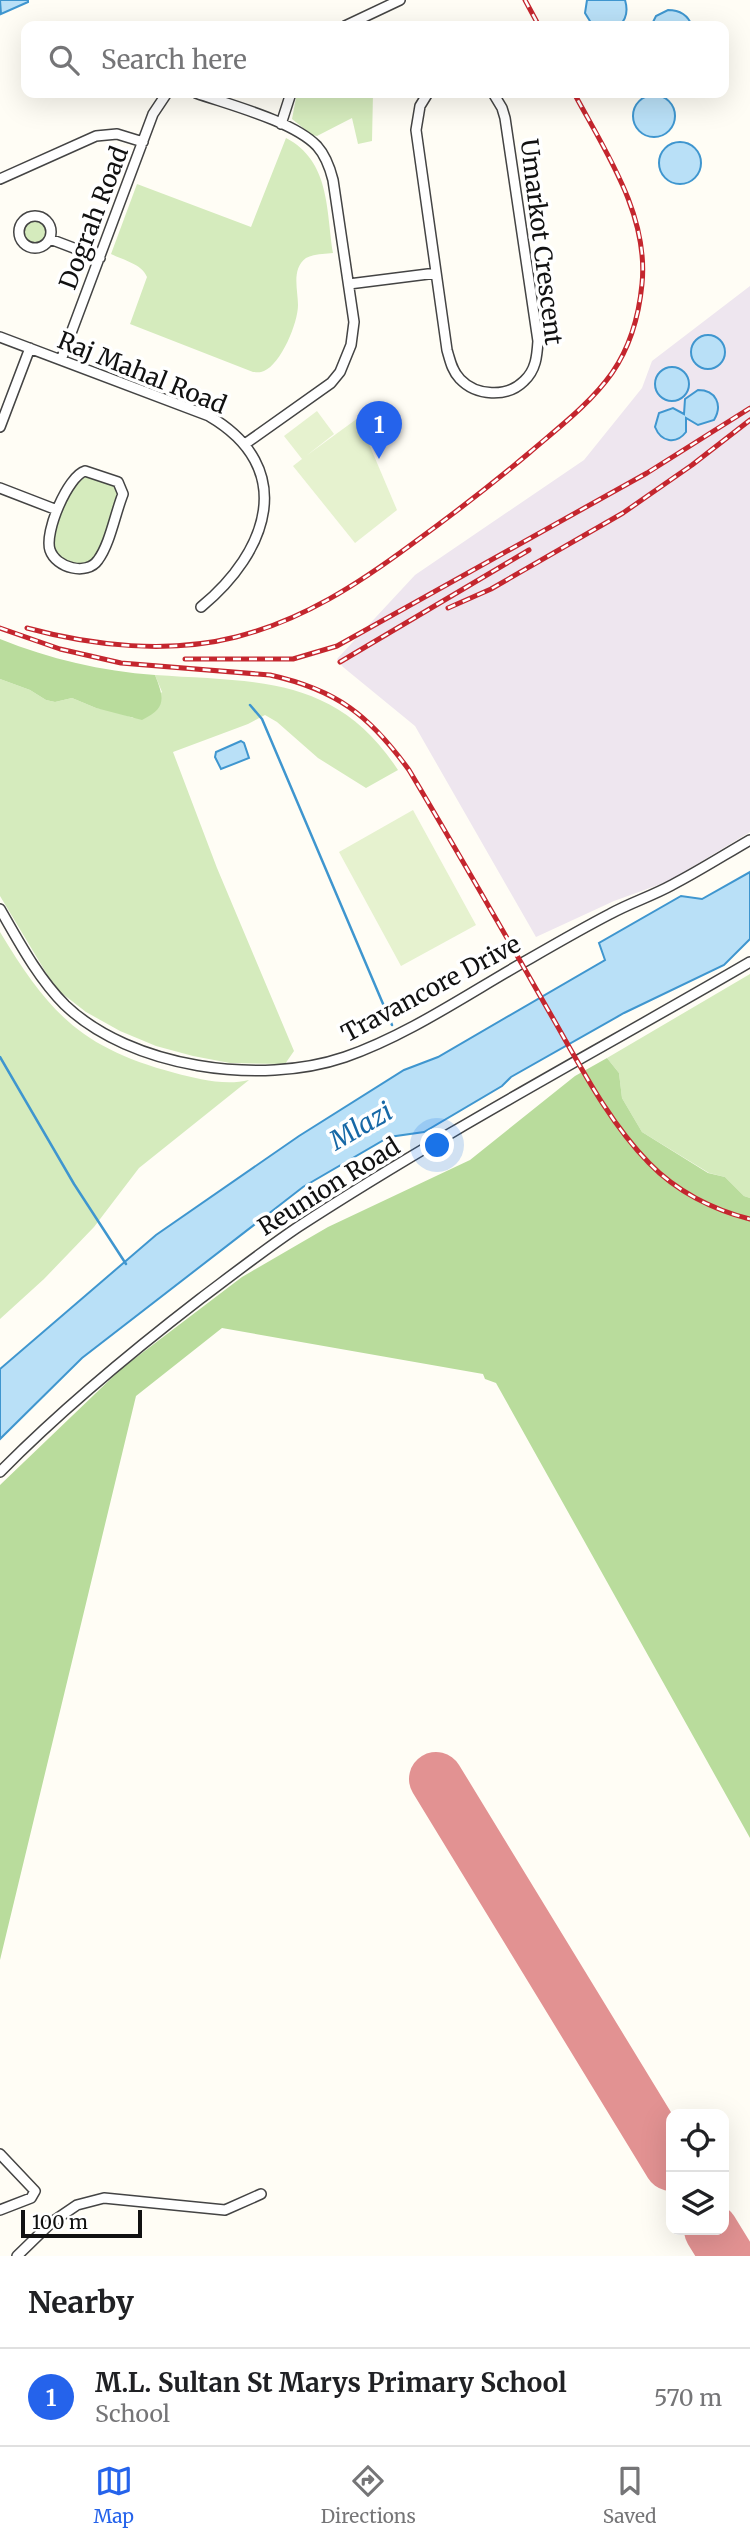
<!DOCTYPE html>
<html lang="en">
<head>
<meta charset="utf-8">
<style>
  body { margin:0; font-family:Merriweather,serif; background:#f6f6f6; color:#202124 }
  .controls { position:absolute; right:21px; bottom:21px; display:grid; overflow:hidden; border-radius:14px; box-shadow:0 7px 28px #0002 }
  .controls button { width:63px; height:63px; display:grid; place-items:center; padding:0; border:0; border-bottom:2px solid #e0e0e0; background:#fff; color:#202124; font:35px sans-serif }
  .scale { position:absolute; left:21px; bottom:18px; width:121px; box-sizing:border-box; padding-left:7px; border:4px solid #111; border-top:0; font-size:19px; line-height:24px; white-space:nowrap; color:#111; -webkit-text-stroke:5px #fff; paint-order:stroke }
  .you { position:absolute; left:438px; top:1146px; width:24px; height:24px; margin:-18px; border:5px solid #fff; border-radius:50%; background:#1a73e8; box-shadow:0 0 0 10px #1a73e833 }
  .badge { display:grid; place-items:center; width:46px; height:46px; border-radius:50%; background:#2563eb; color:#fff; font-size:23px; font-weight:700 }
  .pin { position:absolute; translate:-50% -58px; filter:drop-shadow(0 2px 4px #0008) }
  .pin::after { content:''; position:absolute; top:37px; width:24px; height:21px; background:inherit; clip-path:polygon(0 0,100% 0,50% 100%) }
  .list { margin:0; padding:0; list-style:none }
  h2 { display:flex; justify-content:space-between; align-items:center; height:91px; margin:0; padding:0 28px; font-size:30px }
  h2 small { font-size:23px; font-weight:400; color:#757577 }
  .list li { display:grid; grid-template-columns:46px 1fr auto; gap:21px; align-items:center; box-sizing:border-box; height:98px; padding:0 28px; border-top:2px solid #e0e0e0 }
  .list b { display:block; font-size:26px; white-space:nowrap }
  .list p { margin:0; font-size:23px; white-space:nowrap; color:#757577 }
  .list em { font-size:23px; font-style:normal; color:#757577 }
  .icon { flex:none; width:38px; height:38px; fill:none; stroke:currentColor; stroke-width:2; stroke-linecap:round; stroke-linejoin:round }
  .map { position:relative; flex:none; width:750px; height:2256px; overflow:hidden }
  .search { position:absolute; background:#fff; box-shadow:0 7px 28px #0002; left:21px; right:21px; top:21px; height:77px; display:flex; align-items:center; gap:18px; box-sizing:border-box; padding:0 24px; border-radius:14px; color:#757577; font-size:26px }
  .sheet { height:189px; background:#fff }
  nav { display:flex; justify-content:space-around; align-items:center; box-sizing:border-box; height:98px; border-top:2px solid #e0e0e0; background:#fff; font-size:19px; color:#757577 }
  nav a { display:grid; justify-items:center; gap:4px }
  nav .on { color:#2563eb }
  .map>svg:first-child { display:block }
  .industrial { fill:#eee6ef }
  .green { fill:#d5ebbd }
  .forest { fill:#b9dc9c }
  .pitch { fill:#e6f2cf }
  .water { fill:#b9e0f7; stroke:#3f96cf; stroke-width:2 }
  .lines { fill:none; stroke-linecap:round; stroke-linejoin:round }
  .stream { stroke:#3f96cf; stroke-width:2.5 }
  .runway { stroke:#e29292; stroke-width:54 }
  .minor-casing { stroke:#444; stroke-width:12 }
  .minor { stroke:#fff; stroke-width:9 }
  .rail-casing { stroke:#c4262e; stroke-width:5 }
  .rail { stroke:#fff; stroke-width:2.5; stroke-dasharray:8; stroke-linecap:butt }
  .labels { text-anchor:middle; stroke-width:7; stroke-linejoin:round; paint-order:stroke }
  .street-label { font-size:24px; fill:#111; stroke:#fff }
  .water-label { font-size:26px; font-style:italic; fill:#1768a6; stroke:#fff }
</style>
</head>
<body>
<div class="map">
<svg width="750" height="2256" viewBox="0 0 750 2256">
  <rect width="100%" height="100%" fill="#fffdf5"/>
  <path class="industrial" d="M 750,286 L 750,832 L 669,881 L 614,901 L 536,937 L 415,726 L 343,667 L 337,659 L 415,575 L 584,460 L 642,388 L 652,361 Z"/>
  <path class="green" d="M 297,93 L 373,93 L 372,141 L 358,144 L 352,118 L 317,136 L 312,135 L 292,119 Z
    M 286,138 C 330,161 326,209 333,253 C 325,254 313,254 306,258 C 291,269 298,290 298,305 C 298,323 281,364 264,371 C 260,373 256,372 253,372 L 130,324 L 147,277 C 142,264 123,260 111,254 L 137,184 L 251,227 Z
    M22 232a13 13 0 1 1 26 0a13 13 0 1 1-26 0Z
    M 86,474 C 101,480 118,481 118,499 C 110,522 105,555 82,567 L 60,559 L 53,548 L 54,534 L 70,488 Z
    M 155,675 C 256,682 336,675 398,770 L 366,788 L 318,758 L 277,722 L 265,715 L 248,724 L 173,752 L 217,868 L 294,1051 L 285,1064 L 230,1063 L 193,1056 L 156,1046 L 120,1031 L 86,1012 L 59,991 L 48,976 L 0,896 L 0,679 L 30,690 L 46,700 L 55,702 L 72,698 L 96,708 L 115,711 L 133,718 L 162,692 Z
    M 0,932 C 49,1013 81,1048 175,1073 C 198,1079 225,1086 249,1080 L 139,1168 L 94,1227 L 44,1279 L 0,1319 Z
    M 750,974 L 750,1198 L 744,1196 L 725,1177 L 709,1173 L 642,1132 L 622,1098 L 619,1073 L 607,1058 Z"/>
  <path class="forest" d="M 0,639 C 50,659 101,671 155,675 C 164,698 167,708 142,720 L 96,708 L 72,698 L 55,702 L 46,700 L 30,690 L 0,679 Z
    M 607,1058 L 619,1073 L 622,1098 L 642,1132 L 708,1173 L 725,1177 L 744,1196 L 750,1198 L 750,1838 L 496,1383 L 485,1379 L 483,1374 L 222,1328 L 136,1396 L 0,1960 L 0,1485 L 121,1369 L 242,1277 L 328,1227 L 470,1160 L 575,1076 Z"/>
  <path class="pitch" d="M 317,411 L 334,434 L 306,456 L 358,418 L 397,510 L 355,543 L 293,466 L 302,459 L 284,436 Z
    M 413,810 L 476,925 L 401,966 L 339,852 Z"/>
  <path class="water" d="M 0,0 L 28,0 L 28,2 L 1,14 Z
    M 587,0 L 625,0 C 628,10 627,19 619,26 L 593,26 L 585,13 Z
    M 668,10 C 680,10 688,15 692,26 L 651,26 L 656,16 Z
    M633 116a21 21 0 1 1 42 0a21 21 0 1 1-42 0Z
    M659 163a21 21 0 1 1 42 0a21 21 0 1 1-42 0Z
    M691 352a17 17 0 1 1 34 0a17 17 0 1 1-34 0Z
    M655 384a17 17 0 1 1 34 0a17 17 0 1 1-34 0Z
    M 698,390 C 716,390 723,405 714,420 L 698,425 L 686,418 L 686,432 C 676,445 661,442 655,427 L 659,413 L 673,408 L 684,414 L 685,399 Z
    M 241,741 L 244,743 L 249,758 L 221,769 L 215,757 L 216,752 Z
    M 750,872 L 750,939 L 724,965 L 624,1013 L 511,1077 L 502,1086 L 424,1132 L 389,1137 L 303,1187 L 82,1358 L 0,1439 L 0,1369 L 156,1235 L 299,1136 L 404,1070 L 438,1057 L 605,960 L 599,943 L 681,896 L 702,899 Z"/>
  <g class="lines">
    <path class="stream" d="M 250,705 L 262,719 L 392,1025
      M 0,1057 L 74,1184 L 126,1264"/>
    <path class="runway" d="M 436,1779 L 671,2164
      M 711,2230 L 727,2256"/>
    <defs>
      <path id="minor" d="M 345,26 L 400,0
        M 196,93 C 230,105 293,121 317,146 C 326,156 330,168 333,180 L 354,322 L 351,345 L 340,372 L 331,383 L 245,444
        M 428,93 L 420,106 L 416,130 L 447,350 C 450,360 452,371 460,379 C 476,396 507,398 524,381 C 536,370 537,356 538,341 L 505,118 L 502,108 L 493,93
        M 281,124 L 291,93
        M 0,179 L 96,136 L 117,134 L 143,142
        M19 232a16 16 0 1 1 32 0a16 16 0 1 1-32 0Z
        M 50,239 L 100,258
        M 349,284 L 436,273
        M 0,337 L 209,416 C 298,468 268,552 201,607
        M 61,360 L 153,114 L 167,93
        M 0,427 L 30,348
        M 85,471 L 118,482 L 123,494 C 115,514 110,544 98,560 C 87,576 56,568 50,550 C 44,532 68,476 85,471 Z
        M 0,488 L 57,510
        M 0,909 C 19,942 38,978 65,1005 C 131,1068 260,1086 345,1057 C 409,1035 472,991 531,958 C 557,943 583,928 610,914 C 630,903 652,896 672,885 C 699,871 724,855 750,840
        M 0,1472 C 62,1409 130,1353 200,1299 C 232,1275 264,1250 298,1227 C 444,1132 599,1050 750,962
        M 0,2154 L 35,2191 L 31,2198 L 0,2210
        M 17,2256 L 52,2222 L 77,2205 L 104,2198 L 225,2210 L 261,2194"/>
    </defs>
    <use href="#minor" class="minor-casing"/>
    <use href="#minor" class="minor"/>
    <defs>
      <path id="rail" d="M 525,0 L 539,26
        M 448,608 L 491,589 L 623,513 L 692,465 L 750,420
        M 0,628 L 60,649 L 121,663 L 270,675 C 337,690 369,715 409,770 C 456,849 502,929 547,1008 C 578,1061 606,1119 649,1163 C 676,1191 713,1210 750,1219
        M 27,628 C 93,646 169,654 236,637 C 303,620 358,584 412,544 C 452,515 491,485 529,453 C 558,428 590,404 612,373 C 630,347 639,315 642,284 C 649,215 605,151 574,93
        M 185,659 L 293,659 L 337,646 L 647,473 L 750,408
        M 340,662 L 529,550"/>
    </defs>
    <use href="#rail" class="rail-casing"/>
    <use href="#rail" class="rail"/>
  </g>
  <g class="labels">
    <g class="street-label">
      <text transform="translate(94 218) rotate(-69)" y="8">Dograh Road</text>
      <text transform="translate(541 242) rotate(83)" y="8">Umarkot Crescent</text>
      <text transform="translate(142 373) rotate(22)" y="8">Raj Mahal Road</text>
      <text transform="translate(431 989) rotate(-28)" y="8">Travancore Drive</text>
      <text transform="translate(329 1187) rotate(-32)" y="8">Reunion Road</text>
    </g>
    <g class="water-label">
      <text transform="translate(361 1126) rotate(-30)" y="9">Mlazi</text>
    </g>
  </g>
</svg>
<div class="controls">
<button><svg class="icon" aria-label="locate" viewBox="0 0 24 24"><circle cx="12" cy="12" r="6"/><path d="M12 2v4M12 18v4M2 12h4M18 12h4"/></svg></button>
<button><svg class="icon" aria-label="layers" viewBox="0 0 24 24"><path d="M12 4l9 5-9 5-9-5zM3 14l9 5 9-5"/></svg></button>
</div>
<div class="scale">100 m</div>
<div class="you"></div>
<div class="pin badge" style="left:379px;top:459px">1</div>
<div class="search"><svg class="icon" aria-label="search" viewBox="0 0 24 24"><circle cx="10" cy="10" r="6"/><path d="M15 15l6 6"/></svg>Search here</div>
</div>
<section class="sheet">
<h2>Nearby<small></small></h2>
<ul class="list">
<li><span class="badge">1</span><div><b>M.L. Sultan St Marys Primary School</b><p>School</p></div><em>570 m</em></li>
</ul>
</section>
<nav>
<a class="on"><svg class="icon" aria-label="map" viewBox="0 0 24 24"><path d="M3 6l6-2 6 2 6-2v14l-6 2-6-2-6 2zM9 4v14M15 6v14"/></svg>Map</a>
<a><svg class="icon" aria-label="directions" viewBox="0 0 24 24"><path d="M12 3l9 9-9 9-9-9zM9 14v-3h6M13 9l2 2-2 2"/></svg>Directions</a>
<a><svg class="icon" aria-label="saved" viewBox="0 0 24 24"><path d="M7 4h10v16l-5-4-5 4z"/></svg>Saved</a>
</nav>
</body>
</html>
